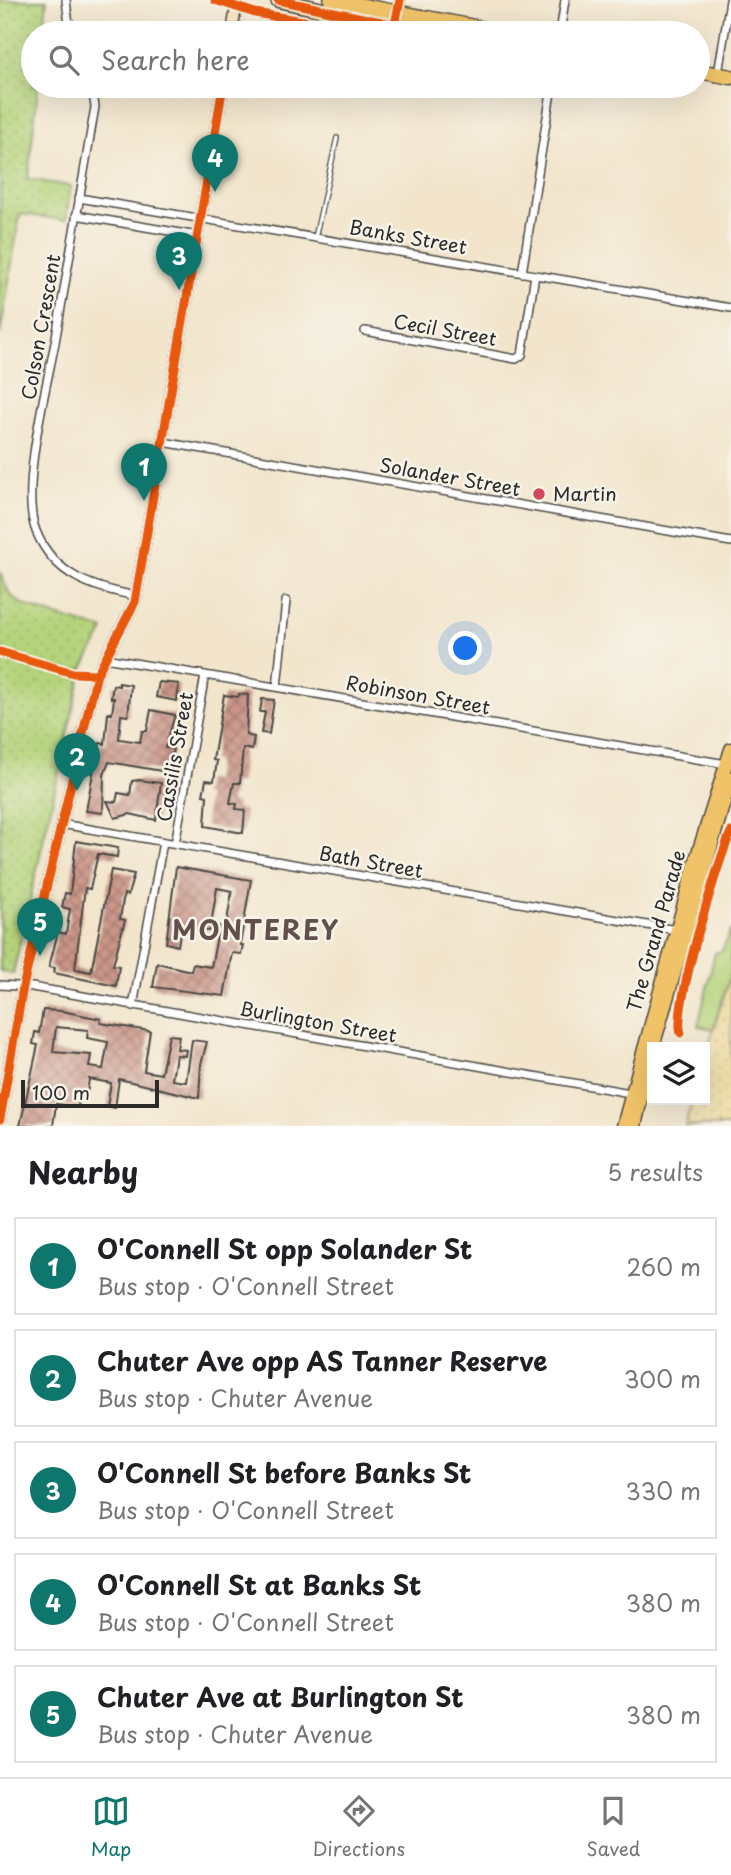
<!DOCTYPE html>
<html lang="en">
<head>
<meta charset="utf-8">
<style>
  body { margin:0; font-family:"Playpen Sans",sans-serif; background:#f2f2f2; color:#202124 }
  .controls { position:absolute; right:21px; bottom:21px; display:grid; overflow:hidden; border-radius:0px; box-shadow:0 7px 28px #0002 }
  .controls button { width:63px; height:63px; display:grid; place-items:center; padding:0; border:0; border-bottom:2px solid #e0e0e0; background:#fff; color:#202124; font:35px sans-serif }
  .scale { position:absolute; left:21px; bottom:18px; width:138px; box-sizing:border-box; padding-left:7px; border:4px solid #2b2b2b; border-top:0; font-size:19px; line-height:24px; white-space:nowrap; color:#2b2b2b; -webkit-text-stroke:5px #f7f3e8; paint-order:stroke }
  .you { position:absolute; left:466px; top:649px; width:24px; height:24px; margin:-18px; border:5px solid #fff; border-radius:50%; background:#1a73e8; box-shadow:0 0 0 10px #1a73e833 }
  .badge { display:grid; place-items:center; width:46px; height:46px; border-radius:50%; background:#0f766e; color:#fff; font-size:23px; font-weight:700 }
  .pin { position:absolute; translate:-50% -58px; filter:drop-shadow(0 2px 4px #0008) }
  .pin::after { content:''; position:absolute; top:37px; width:24px; height:21px; background:inherit; clip-path:polygon(0 0,100% 0,50% 100%) }
  .list { margin:0; padding:0; list-style:none }
  h2 { display:flex; justify-content:space-between; align-items:center; height:91px; margin:0; padding:0 28px; font-size:30px }
  h2 small { font-size:23px; font-weight:400; color:#757577 }
  .list li { display:grid; grid-template-columns:46px 1fr auto; gap:21px; align-items:center; box-sizing:border-box; height:98px; margin:0 14px 14px; padding:0 14px; border:2px solid #e0e0e0; border-radius:0px }
  .list b { display:block; font-size:26px; white-space:nowrap }
  .list p { margin:0; font-size:23px; white-space:nowrap; color:#757577 }
  .list em { font-size:23px; font-style:normal; color:#757577 }
  .icon { flex:none; width:38px; height:38px; fill:none; stroke:currentColor; stroke-width:2; stroke-linecap:round; stroke-linejoin:round }
  .map { position:relative; flex:none; width:731px; height:1126px; overflow:hidden }
  .search { position:absolute; background:#fff; box-shadow:0 7px 28px #0002; left:21px; right:21px; top:21px; height:77px; display:flex; align-items:center; gap:18px; box-sizing:border-box; padding:0 24px; border-radius:38px; color:#757577; font-size:26px }
  .sheet { height:651px; background:#fff }
  nav { display:flex; justify-content:space-around; align-items:center; box-sizing:border-box; height:98px; border-top:2px solid #e0e0e0; background:#fff; font-size:19px; color:#757577 }
  nav a { display:grid; justify-items:center; gap:4px }
  nav .on { color:#0f766e }
  .map>svg:first-child { display:block }
  .green { fill:#b4d37a; stroke:#707f52; stroke-width:2 }
  .sand { fill:url(#sand-dots); stroke:#8c8264; stroke-width:2 }
  .park { fill:url(#park-dots); stroke:#707f52; stroke-width:2 }
  .building { fill:url(#building-cross-hatch); fill-rule:evenodd }
  .lines { fill:none; stroke-linecap:round; stroke-linejoin:round }
  .lane-casing { stroke:#494743; stroke-width:6 }
  .street-casing { stroke:#494743; stroke-width:10 }
  .secondary-casing { stroke:#494743; stroke-width:13 }
  .primary-casing { stroke:#494743; stroke-width:15 }
  .highway-casing { stroke:#494743; stroke-width:17 }
  .lane { stroke:#fff; stroke-width:3.5 }
  .street { stroke:#fff; stroke-width:7 }
  .secondary { stroke:#f9e7c3; stroke-width:10 }
  .primary { stroke:#f0c369; stroke-width:12 }
  .highway { stroke:#f0c369; stroke-width:14 }
  .cycleway-casing { stroke:#f7f3e8; stroke-width:13 }
  .cycleway { stroke:#e8590c; stroke-width:9 }
  .poi-dot { fill:#d1495b; stroke:#f7f3e8; stroke-width:2.5 }
  .labels { text-anchor:middle; stroke-width:5; stroke-linejoin:round; paint-order:stroke }
  .street-label { font-size:19px; fill:#2b2b2b; stroke:#f7f3e8 }
  .poi-label { font-size:19px; fill:#2b2b2b; stroke:#f7f3e8; text-anchor:start }
  .district-label { font-size:26px; font-weight:bold; letter-spacing:2px; fill:#63504c; stroke:#f7f3e8 }
</style>
</head>
<body>
<div class="map">
<svg width="731" height="1126" viewBox="0 0 731 1126">
  <defs>
    <pattern id="sand-dots" width="8" height="8" patternUnits="userSpaceOnUse" patternTransform="scale(1.75)"><rect width="8" height="8" fill="#eeda9e"/><path d="M2 2h.1M6 6h.1" fill="none" stroke="#cb8" stroke-width="1.8" stroke-linecap="round"/></pattern>
    <pattern id="park-dots" width="8" height="8" patternUnits="userSpaceOnUse" patternTransform="scale(1.75)"><rect width="8" height="8" fill="#b4d37a"/><path d="M2 2h.1M6 6h.1" fill="none" stroke="#9bb56a" stroke-width="1.8" stroke-linecap="round"/></pattern>
    <pattern id="building-cross-hatch" width="8" height="8" patternUnits="userSpaceOnUse" patternTransform="scale(1.75)"><rect width="8" height="8" fill="#cb9689"/><path d="M0 0l8 8M0 8l8-8" fill="none" stroke="#a57b70"/></pattern>
  </defs>
  <rect width="100%" height="100%" fill="#f7f3e8"/>
  <filter id="ink" filterUnits="userSpaceOnUse"><feTurbulence type="fractalNoise" baseFrequency=".0143" numOctaves="2"/><feDisplacementMap in="SourceGraphic" scale="14" xChannelSelector="R" yChannelSelector="G"/><feConvolveMatrix kernelMatrix="1 2 1 2 8 2 1 2 1" color-interpolation-filters="sRGB"/></filter>
  <filter id="wash" filterUnits="userSpaceOnUse"><feTurbulence type="fractalNoise" baseFrequency=".00686" numOctaves="4" result="noise"/><feDisplacementMap in="SourceGraphic" scale="28" xChannelSelector="R" yChannelSelector="G"/><feGaussianBlur stdDeviation="1.57" result="paint"/><feColorMatrix in="noise" values="0 0 0 0 0 0 0 0 0 0 0 0 0 0 0 0 0 1.4 0 .05"/><feComposite in="paint" operator="in"/></filter>
  <g filter="url(#wash)">
    <rect width="100%" height="100%" fill="#f2e5cc"/>
    <path class="green" d="M 731,930 L 731,973 L 713,1029 L 698,1026 L 715,953 L 722,951 Z"/>
    <path class="sand" d="M 731,973 L 731,1126 L 685,1126 L 692,1100 L 705,1100 L 705,1057 Z"/>
    <path class="park" d="M 0,0 L 47,0 L 43,33 L 33,33 L 33,86 L 38,86 L 28,179 L 71,186 L 66,220 L 20,214 L 0,335 Z
      M 0,571 C 3,579 6,590 12,596 C 24,611 83,622 104,630 L 82,670 L 13,974 L 0,971 Z"/>
    <g id="blocks">
      <path class="building" d="M 159,682 L 179,684 L 177,701 L 156,697 Z
        M 119,683 L 131,685 L 128,716 L 121,715 L 119,739 L 140,742 L 142,731 L 147,731 L 151,710 L 175,715 L 165,748 L 173,749 L 168,772 L 109,762 L 104,775 L 103,813 L 86,811 L 96,757 L 98,757 L 100,743 L 105,744 L 108,713 L 112,714 L 114,698 L 111,698 L 113,685 L 119,686 Z
        M 239,694 L 248,695 L 246,735 L 254,737 L 252,750 L 243,748 L 240,783 L 234,783 L 230,803 L 237,804 L 236,809 L 245,810 L 243,833 L 205,826 L 207,796 L 203,795 L 206,780 L 214,781 L 217,761 L 213,760 L 224,695 L 238,697 Z
        M 262,699 L 274,700 L 269,734 L 261,733 L 265,712 L 260,712 Z
        M 139,780 L 161,783 L 156,820 L 130,814 L 115,818 L 107,801 L 116,802 L 118,793 L 130,795 L 132,781 Z
        M 76,841 L 118,848 L 117,857 L 98,854 L 90,889 L 85,888 L 75,969 L 91,972 L 111,870 L 134,874 L 128,895 L 124,894 L 120,919 L 125,920 L 113,965 L 119,966 L 116,986 L 54,973 L 55,968 L 49,967 L 58,932 L 66,934 L 70,909 L 62,907 L 65,893 L 70,894 Z
        M 176,867 L 251,880 L 240,945 L 243,945 L 241,954 L 232,953 L 224,996 L 153,987 L 157,963 L 191,971 L 193,964 L 211,967 L 219,926 L 226,927 L 232,891 L 217,888 L 210,931 L 181,928 L 178,946 L 166,943 Z
        M 43,1010 L 62,1011 L 101,1019 L 100,1023 L 150,1031 L 144,1071 L 161,1074 L 169,1035 L 179,1036 L 177,1049 L 186,1050 L 185,1056 L 176,1055 L 172,1080 L 186,1082 L 192,1040 L 207,1042 L 201,1064 L 199,1098 L 119,1079 L 115,1108 L 107,1106 L 111,1083 L 89,1079 L 87,1093 L 80,1091 L 78,1107 L 56,1104 L 53,1126 L 20,1126 L 38,1045 L 33,1044 L 35,1032 L 39,1033 ZM 56,1027 L 88,1030 L 87,1038 L 108,1042 L 103,1069 L 89,1067 L 91,1055 L 53,1052 Z"/>
    </g>
  </g>
  <g filter="url(#ink)">
    <use href="#blocks" fill-opacity="0" stroke="#494743" stroke-width="2"/>
    <g class="lines">
      <defs>
        <path id="lane" d="M 315,238 L 337,138"/>
        <path id="street" d="M 66,0 L 70,33
          M 560,33 L 565,0
          M 718,74 L 730,0
          M 92,86 L 95,107 C 82,184 69,260 56,337 C 48,383 19,489 36,531 C 54,576 93,588 137,596
          M 79,198 L 731,308
          M 76,215 L 198,236
          M 522,273 L 552,86
          M 365,331 L 516,359 L 522,355 L 535,275
          M 163,442 L 731,542
          M 105,658 L 726,764
          M 277,687 L 286,601
          M 61,824 L 676,930
          M 175,844 L 205,675
          M 0,985 L 32,987 L 630,1093
          M 133,1006 L 163,842"/>
        <path id="secondary" d="M 396,19 L 400,0
          M 232,33 L 237,0
          M 0,1119 L 23,987 L 97,674 L 135,602 L 223,86"/>
        <path id="primary" d="M 653,1047 L 731,778
          M 623,1126 L 697,856 L 731,749
          M 635,1126 L 652,1049"/>
        <path id="highway" d="M 278,0 L 377,22 L 449,33
          M 331,0 L 506,33
          M 698,71 L 731,77"/>
      </defs>
      <use href="#lane" class="lane-casing"/>
      <use href="#street" class="street-casing"/>
      <use href="#secondary" class="secondary-casing"/>
      <use href="#primary" class="primary-casing"/>
      <use href="#highway" class="highway-casing"/>
      <use href="#lane" class="lane"/>
      <use href="#street" class="street"/>
      <use href="#secondary" class="secondary"/>
      <use href="#primary" class="primary"/>
      <use href="#highway" class="highway"/>
      <defs>
        <path id="cycleway" d="M 215,0 L 255,13 L 374,33
          M 278,0 L 395,25 L 400,0
          M 0,652 L 73,673 L 97,674
          M 681,1033 C 672,1010 718,861 731,832
          M 0,1119 L 23,987 L 97,674 L 135,602 L 223,86"/>
      </defs>
      <use href="#cycleway" class="cycleway-casing"/>
      <use href="#cycleway" class="cycleway"/>
    </g>
  </g>
  <circle class="poi-dot" cx="539" cy="494" r="7"/>
  <g class="labels">
    <g class="street-label">
      <text transform="translate(408 237) rotate(10)" y="7">Banks Street</text>
      <text transform="translate(41 327) rotate(-80)" y="7">Colson Crescent</text>
      <text transform="translate(445 330) rotate(10)" y="7">Cecil Street</text>
      <text transform="translate(450 477) rotate(10)" y="7">Solander Street</text>
      <text transform="translate(418 695) rotate(10)" y="7">Robinson Street</text>
      <text transform="translate(175 757) rotate(-80)" y="7">Cassilis Street</text>
      <text transform="translate(371 862) rotate(10)" y="7">Bath Street</text>
      <text transform="translate(656 931) rotate(-74)" y="7">The Grand Parade</text>
      <text transform="translate(318 1022) rotate(10)" y="7">Burlington Street</text>
    </g>
    <g class="poi-label">
      <text x="553" y="501">Martin</text>
    </g>
    <g class="district-label">
      <text x="256" y="940">MONTEREY</text>
    </g>
  </g>
</svg>
<div class="controls">
<button><svg class="icon" aria-label="layers" viewBox="0 0 24 24"><path d="M12 4l9 5-9 5-9-5zM3 14l9 5 9-5"/></svg></button>
</div>
<div class="scale">100 m</div>
<div class="you"></div>
<div class="pin badge" style="left:144px;top:501px">1</div>
<div class="pin badge" style="left:77px;top:791px">2</div>
<div class="pin badge" style="left:179px;top:290px">3</div>
<div class="pin badge" style="left:215px;top:192px">4</div>
<div class="pin badge" style="left:40px;top:956px">5</div>
<div class="search"><svg class="icon" aria-label="search" viewBox="0 0 24 24"><circle cx="10" cy="10" r="6"/><path d="M15 15l6 6"/></svg>Search here</div>
</div>
<section class="sheet">
<h2>Nearby<small>5 results</small></h2>
<ul class="list">
<li><span class="badge">1</span><div><b>O'Connell St opp Solander St</b><p>Bus stop · O'Connell Street</p></div><em>260 m</em></li>
<li><span class="badge">2</span><div><b>Chuter Ave opp AS Tanner Reserve</b><p>Bus stop · Chuter Avenue</p></div><em>300 m</em></li>
<li><span class="badge">3</span><div><b>O'Connell St before Banks St</b><p>Bus stop · O'Connell Street</p></div><em>330 m</em></li>
<li><span class="badge">4</span><div><b>O'Connell St at Banks St</b><p>Bus stop · O'Connell Street</p></div><em>380 m</em></li>
<li><span class="badge">5</span><div><b>Chuter Ave at Burlington St</b><p>Bus stop · Chuter Avenue</p></div><em>380 m</em></li>
</ul>
</section>
<nav>
<a class="on"><svg class="icon" aria-label="map" viewBox="0 0 24 24"><path d="M3 6l6-2 6 2 6-2v14l-6 2-6-2-6 2zM9 4v14M15 6v14"/></svg>Map</a>
<a><svg class="icon" aria-label="directions" viewBox="0 0 24 24"><path d="M12 3l9 9-9 9-9-9zM9 14v-3h6M13 9l2 2-2 2"/></svg>Directions</a>
<a><svg class="icon" aria-label="saved" viewBox="0 0 24 24"><path d="M7 4h10v16l-5-4-5 4z"/></svg>Saved</a>
</nav>
</body>
</html>
